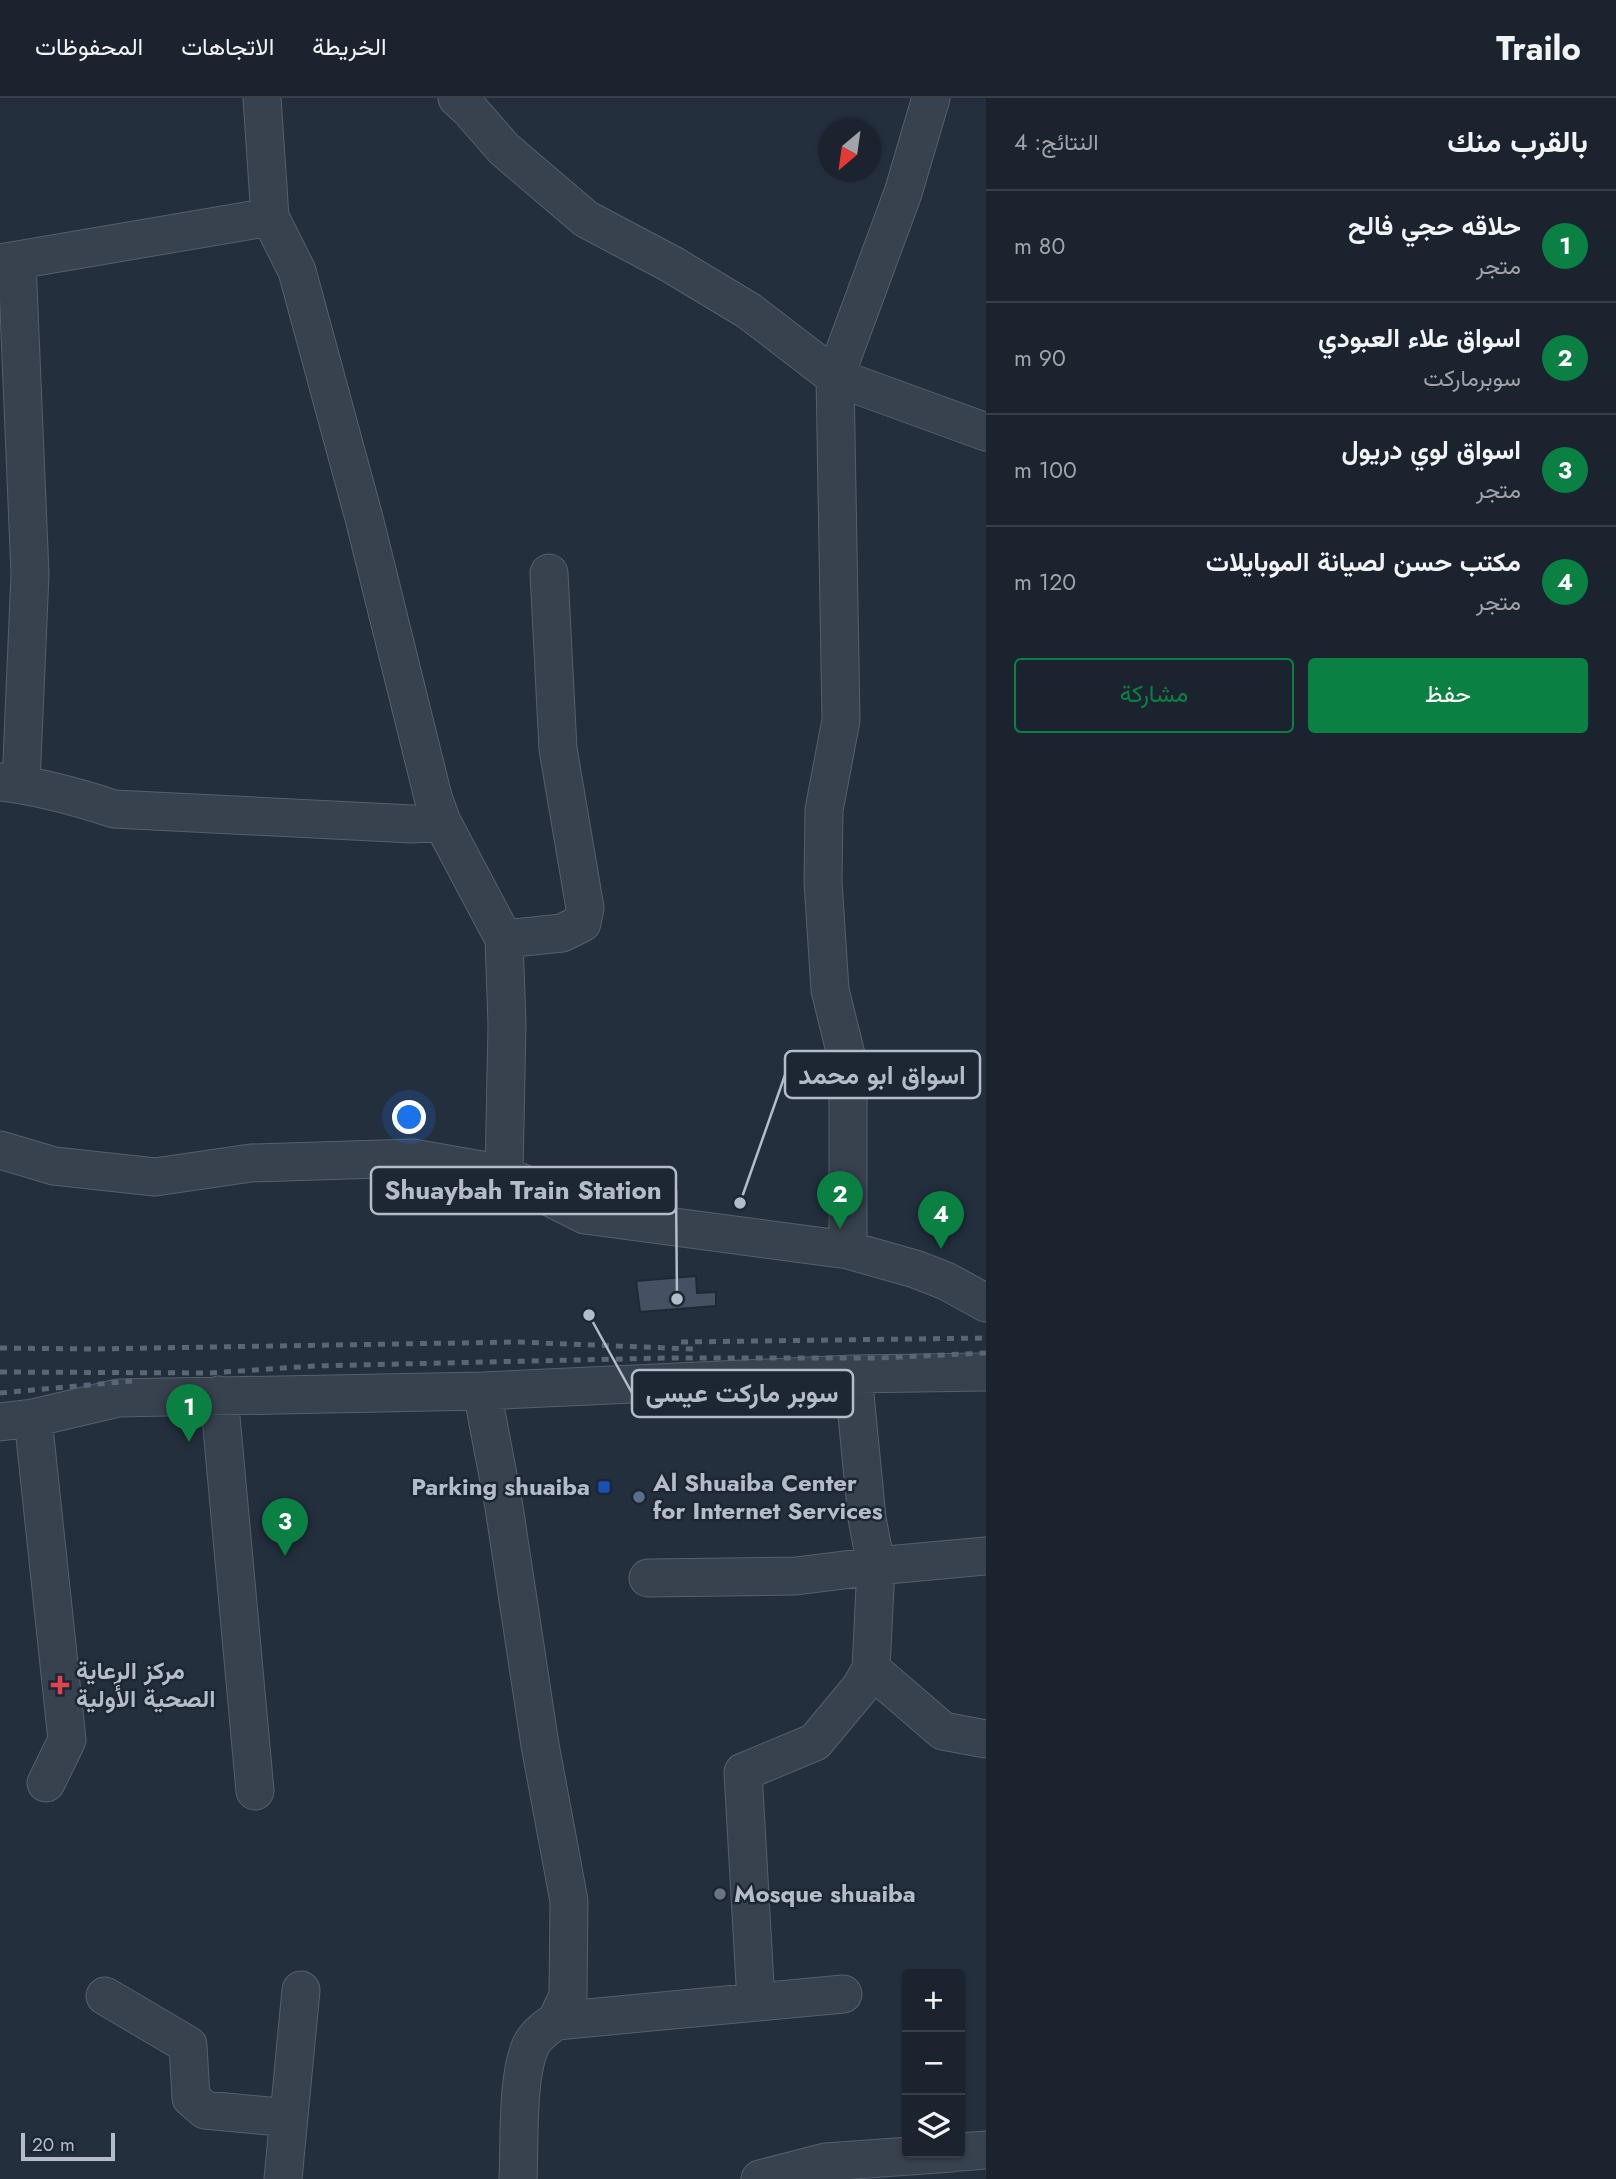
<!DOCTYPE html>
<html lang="ar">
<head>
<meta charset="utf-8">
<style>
  body { margin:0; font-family:Jost,Vazirmatn,sans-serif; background:#282f3a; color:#f1f3f6; direction:rtl }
  .controls { position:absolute; right:21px; bottom:21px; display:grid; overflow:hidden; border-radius:7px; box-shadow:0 2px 5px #0004 }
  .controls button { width:63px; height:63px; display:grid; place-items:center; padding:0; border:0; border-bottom:2px solid #39404a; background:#1b232e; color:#f1f3f6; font:35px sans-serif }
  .compass { position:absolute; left:818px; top:21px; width:63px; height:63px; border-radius:50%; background:#1b232e; box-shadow:0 2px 5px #0004; rotate:209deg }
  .scale { position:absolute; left:21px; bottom:18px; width:94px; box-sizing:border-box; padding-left:7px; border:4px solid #b4bcc9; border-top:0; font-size:19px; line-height:24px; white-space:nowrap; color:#b4bcc9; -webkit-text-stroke:5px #1d2633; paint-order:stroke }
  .you { position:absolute; left:410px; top:1020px; width:24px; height:24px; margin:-18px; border:5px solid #fff; border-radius:50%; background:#1a73e8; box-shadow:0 0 0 10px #1a73e833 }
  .badge { display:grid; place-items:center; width:46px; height:46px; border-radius:50%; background:#0b8043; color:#fff; font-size:23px; font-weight:700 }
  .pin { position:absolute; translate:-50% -58px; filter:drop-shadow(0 2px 4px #0008) }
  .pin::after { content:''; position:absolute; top:37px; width:24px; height:21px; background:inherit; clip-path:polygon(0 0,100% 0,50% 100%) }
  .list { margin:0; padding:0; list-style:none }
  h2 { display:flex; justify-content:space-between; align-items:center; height:91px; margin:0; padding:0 28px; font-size:30px }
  h2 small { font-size:23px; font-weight:400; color:#a0a4aa }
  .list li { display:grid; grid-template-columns:46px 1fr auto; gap:21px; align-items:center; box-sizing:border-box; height:112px; padding:0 28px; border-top:2px solid #39404a }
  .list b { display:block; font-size:26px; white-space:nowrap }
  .list p { margin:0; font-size:23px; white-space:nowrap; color:#a0a4aa }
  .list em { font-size:23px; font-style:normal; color:#a0a4aa }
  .actions { display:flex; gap:14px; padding:21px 28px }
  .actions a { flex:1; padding:16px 0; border:2px solid #0b8043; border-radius:7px; text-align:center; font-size:24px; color:#0b8043 }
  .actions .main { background:#0b8043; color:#fff }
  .icon { flex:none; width:38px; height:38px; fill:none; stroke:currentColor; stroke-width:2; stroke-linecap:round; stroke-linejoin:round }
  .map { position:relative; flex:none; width:986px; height:2081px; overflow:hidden; direction:ltr }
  header { display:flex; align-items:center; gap:42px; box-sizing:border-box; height:98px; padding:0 35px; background:#1b232e; border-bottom:2px solid #39404a }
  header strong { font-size:33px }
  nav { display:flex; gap:38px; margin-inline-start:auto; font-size:24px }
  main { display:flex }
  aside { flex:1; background:#1b232e }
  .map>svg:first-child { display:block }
  .building { fill:#455162; stroke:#1f2835; stroke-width:2 }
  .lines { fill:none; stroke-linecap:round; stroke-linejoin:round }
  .street-casing { stroke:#565f6c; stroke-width:39 }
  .street { stroke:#38414e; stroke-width:37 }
  .rail { stroke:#5a6575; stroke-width:5; stroke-dasharray:7 7; stroke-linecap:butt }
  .transit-dot { fill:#1a4fb4; stroke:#1d2633; stroke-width:2.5 }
  .service-dot { fill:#5c6f8a; stroke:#1d2633; stroke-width:2.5 }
  .health-dot { fill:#e0444e; stroke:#1d2633; stroke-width:2.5 }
  .worship-dot { fill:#6b7280; stroke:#1d2633; stroke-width:2.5 }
  .labels { text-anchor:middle; stroke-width:5; stroke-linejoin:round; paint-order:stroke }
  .poi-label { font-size:24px; font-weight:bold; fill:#b4bcc9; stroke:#1d2633; text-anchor:start }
  .leader { fill:none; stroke:#b4bcc9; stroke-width:2.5 }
  .callout-dot { fill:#b4bcc9; stroke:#1d2633; stroke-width:2.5 }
  .callout { fill:#1d2633; stroke:#b4bcc9; stroke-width:2.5 }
  .callout-label { font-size:26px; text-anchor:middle; font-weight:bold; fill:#b4bcc9 }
</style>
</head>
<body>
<header>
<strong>Trailo</strong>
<nav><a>الخريطة</a><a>الاتجاهات</a><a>المحفوظات</a></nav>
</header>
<main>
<aside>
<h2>بالقرب منك<small>النتائج: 4</small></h2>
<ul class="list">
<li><span class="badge">1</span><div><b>حلاقه حجي فالح</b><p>متجر</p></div><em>80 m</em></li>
<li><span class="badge">2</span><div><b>اسواق علاء العبودي</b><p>سوبرماركت</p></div><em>90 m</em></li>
<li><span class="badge">3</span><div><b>اسواق لوي دريول</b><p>متجر</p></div><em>100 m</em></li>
<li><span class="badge">4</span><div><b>مكتب حسن لصيانة الموبايلات</b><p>متجر</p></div><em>120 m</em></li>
</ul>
<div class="actions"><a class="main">حفظ</a><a>مشاركة</a></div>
</aside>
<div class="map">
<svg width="986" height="2081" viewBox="0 0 986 2081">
  <rect width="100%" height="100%" fill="#242f3e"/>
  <path class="building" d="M 696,1178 L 697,1195 L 716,1194 L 716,1208 L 640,1214 L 636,1183 Z"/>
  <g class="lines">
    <defs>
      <path id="street" d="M 262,0 L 270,119 L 297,173 L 364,420 L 433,699 L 442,724 L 504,841 L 507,926 L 504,1076
        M 457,0 L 470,12 L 504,51 L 586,121 L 671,166 L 749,213 L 835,279 L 986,334
        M 17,163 L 30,476 L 21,686
        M 0,165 L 270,119
        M 0,684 C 39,688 77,699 114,711 L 412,726 L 442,724
        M 504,841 L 562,835 L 582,825 L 585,810 L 558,651 L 549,475
        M 0,1052 L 54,1068 L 155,1079 L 251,1065 L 413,1060 L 504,1076 L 585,1117 L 848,1152 L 915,1171 L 946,1183 L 986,1205
        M 848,1152 L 848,965 L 830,892 L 823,784 L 824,712 L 841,622 L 835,279 L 903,95 L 931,0
        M 853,1276 L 867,1420 L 876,1468 L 986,1458
        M 482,1293 L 504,1409 L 540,1647 L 569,1803 L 568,1898 L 556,1923
        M 219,1297 L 255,1693
        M 33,1320 L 67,1642 L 46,1685
        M 0,1324 L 33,1320 L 118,1300 L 482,1293 L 853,1276 L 986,1274
        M 648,1480 L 796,1478 L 876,1468 L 871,1571 L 860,1590 L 815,1644 L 743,1674 L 756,1904
        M 871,1571 L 943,1633 L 986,1641
        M 105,1898 L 188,1947 L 191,2000 L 205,2012 L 289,2020
        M 960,2054 L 986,2052
        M 283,2081 L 301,1892
        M 518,2081 C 520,2045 516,1976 532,1945 C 538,1935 547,1929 556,1923 L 843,1896
        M 760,2081 L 826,2064 L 952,2055"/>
    </defs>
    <use href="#street" class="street-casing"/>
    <use href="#street" class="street"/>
    <path class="rail" d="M 681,1244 L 986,1240
      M 0,1250 L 91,1251 L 517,1244 L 693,1251
      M 0,1274 L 210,1275 L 314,1268 L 486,1264 L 667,1260 L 879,1260 L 986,1255
      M 0,1295 L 132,1283"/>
  </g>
  <rect class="transit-dot" x="597" y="1382" width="14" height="14" rx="3.5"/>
  <circle class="service-dot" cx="639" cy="1399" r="7"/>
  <path class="health-dot" d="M56.5 1576.5h7v7h7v7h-7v7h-7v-7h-7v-7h7z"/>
  <circle class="worship-dot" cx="720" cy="1796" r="7"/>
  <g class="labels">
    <g class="poi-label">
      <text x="653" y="1393">Al Shuaiba Center<tspan x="653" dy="28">for Internet Services</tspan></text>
      <text x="590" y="1397" text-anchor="end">Parking shuaiba</text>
      <text x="76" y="1581">مركز الرعاية<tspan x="76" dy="28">الصحية الأولية</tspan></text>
      <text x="734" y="1804">Mosque shuaiba</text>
    </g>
  </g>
  <path class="leader" d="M740 1105L785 977M677 1201L676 1092M589 1217L632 1295"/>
  <g class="callout-dot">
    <circle cx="740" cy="1105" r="7"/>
    <circle cx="677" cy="1201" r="7"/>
    <circle cx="589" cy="1217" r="7"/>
  </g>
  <g class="callout">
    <rect x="785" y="953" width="195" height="47" rx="7"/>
    <rect x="371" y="1069" width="305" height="47" rx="7"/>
    <rect x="632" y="1272" width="221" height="47" rx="7"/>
  </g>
  <g class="callout-label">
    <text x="882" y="986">اسواق ابو محمد</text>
    <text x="523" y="1101">Shuaybah Train Station</text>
    <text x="742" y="1304">سوبر ماركت عيسى</text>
  </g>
</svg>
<div class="controls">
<button>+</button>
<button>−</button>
<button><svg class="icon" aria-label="layers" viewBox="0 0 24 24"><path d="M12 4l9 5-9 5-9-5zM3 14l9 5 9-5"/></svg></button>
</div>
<svg class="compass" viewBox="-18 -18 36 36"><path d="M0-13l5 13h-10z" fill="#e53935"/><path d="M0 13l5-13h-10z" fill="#a0a4aa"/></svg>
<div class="scale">20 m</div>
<div class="you"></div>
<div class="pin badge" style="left:189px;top:1344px">1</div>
<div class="pin badge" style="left:840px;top:1131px">2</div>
<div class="pin badge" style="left:285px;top:1458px">3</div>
<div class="pin badge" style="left:941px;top:1151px">4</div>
</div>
</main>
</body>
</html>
